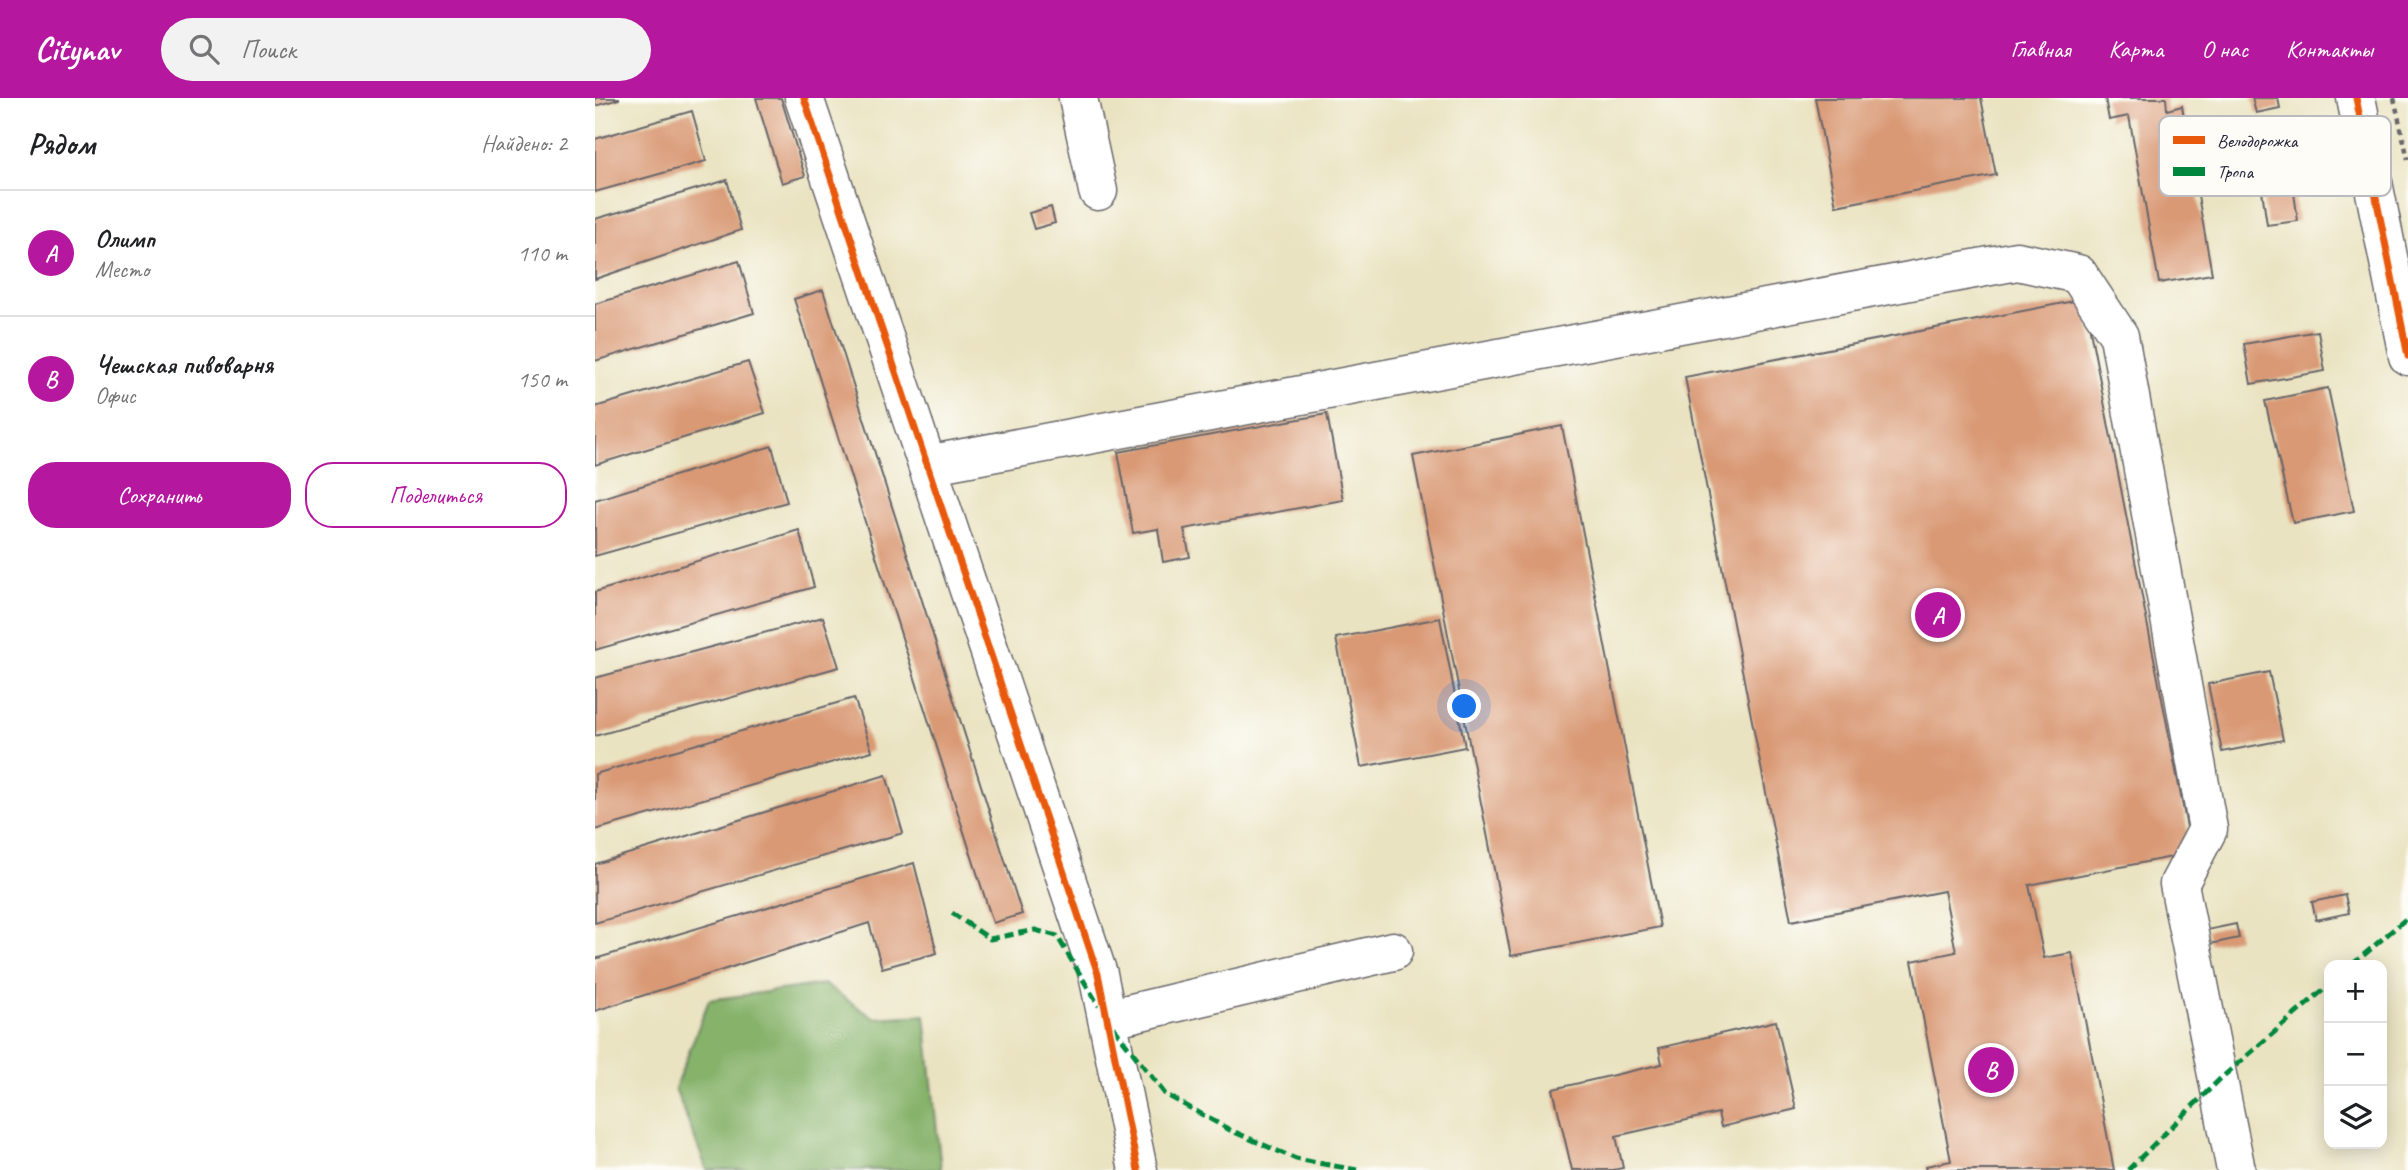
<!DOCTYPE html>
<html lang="ru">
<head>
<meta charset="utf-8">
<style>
  body { margin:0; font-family:Caveat,sans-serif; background:#f2f2f2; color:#202124 }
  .controls { position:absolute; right:21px; bottom:21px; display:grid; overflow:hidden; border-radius:14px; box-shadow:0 4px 18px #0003 }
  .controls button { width:63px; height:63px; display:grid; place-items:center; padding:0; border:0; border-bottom:2px solid #e0e0e0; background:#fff; color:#202124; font:35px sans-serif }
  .you { position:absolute; left:870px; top:609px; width:24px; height:24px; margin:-18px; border:5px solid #fff; border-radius:50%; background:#1a73e8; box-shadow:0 0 0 10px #1a73e833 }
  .badge { display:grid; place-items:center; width:46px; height:46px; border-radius:50%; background:#b5179e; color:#fff; font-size:23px; font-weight:700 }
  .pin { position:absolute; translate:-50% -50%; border:4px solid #fff; box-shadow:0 2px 7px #0006 }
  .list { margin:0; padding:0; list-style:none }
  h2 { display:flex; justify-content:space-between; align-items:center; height:91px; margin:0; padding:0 28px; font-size:30px }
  h2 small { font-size:23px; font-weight:400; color:#757577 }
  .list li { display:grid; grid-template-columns:46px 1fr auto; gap:21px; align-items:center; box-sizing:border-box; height:126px; padding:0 28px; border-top:2px solid #e0e0e0 }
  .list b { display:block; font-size:26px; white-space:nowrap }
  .list p { margin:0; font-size:23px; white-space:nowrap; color:#757577 }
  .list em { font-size:23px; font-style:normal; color:#757577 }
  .actions { display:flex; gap:14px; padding:21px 28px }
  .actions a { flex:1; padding:16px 0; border:2px solid #b5179e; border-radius:28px; text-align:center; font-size:24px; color:#b5179e }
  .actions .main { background:#b5179e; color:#fff }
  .icon { flex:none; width:38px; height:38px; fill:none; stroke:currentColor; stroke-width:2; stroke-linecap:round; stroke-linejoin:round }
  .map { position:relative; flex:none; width:1813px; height:1072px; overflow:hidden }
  header { display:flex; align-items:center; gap:42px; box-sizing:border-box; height:98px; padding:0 35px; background:#b5179e; color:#fff }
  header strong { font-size:33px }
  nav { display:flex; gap:38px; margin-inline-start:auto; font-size:24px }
  .search { width:490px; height:63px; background:#f2f2f2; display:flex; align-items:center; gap:18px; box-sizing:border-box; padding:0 24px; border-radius:38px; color:#757577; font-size:26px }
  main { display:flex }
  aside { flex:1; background:#fff }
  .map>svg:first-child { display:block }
  .forest { fill:#86b26a; stroke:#546a52; stroke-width:2 }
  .building { fill:#d99975 }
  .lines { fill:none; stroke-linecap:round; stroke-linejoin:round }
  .minor-casing { stroke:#68666a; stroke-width:41 }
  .path { stroke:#68666a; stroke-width:4.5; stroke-dasharray:5 5; stroke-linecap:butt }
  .minor { stroke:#fff; stroke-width:38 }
  .quiet { stroke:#00873e; stroke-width:5; stroke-dasharray:10 5; stroke-linecap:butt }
  .cycleway-casing { stroke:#fdfcf7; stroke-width:11 }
  .cycleway { stroke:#e8590c; stroke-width:7 }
  .key { fill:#fdfcf7; stroke:#bbbbbf; stroke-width:2 }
  .key-label { font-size:19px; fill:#22223b }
</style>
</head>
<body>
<header>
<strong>Citynav</strong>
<div class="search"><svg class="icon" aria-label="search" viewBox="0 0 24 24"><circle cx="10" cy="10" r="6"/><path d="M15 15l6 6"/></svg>Поиск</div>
<nav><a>Главная</a><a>Карта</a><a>О нас</a><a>Контакты</a></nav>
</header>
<main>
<aside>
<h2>Рядом<small>Найдено: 2</small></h2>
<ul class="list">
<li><span class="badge">A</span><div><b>Олимп</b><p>Место</p></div><em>110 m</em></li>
<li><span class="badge">B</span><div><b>Чешская пивоварня</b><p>Офис</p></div><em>150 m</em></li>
</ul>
<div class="actions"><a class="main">Сохранить</a><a>Поделиться</a></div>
</aside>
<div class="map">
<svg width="1813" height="1072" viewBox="0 0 1813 1072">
  <rect width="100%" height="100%" fill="#fdfcf7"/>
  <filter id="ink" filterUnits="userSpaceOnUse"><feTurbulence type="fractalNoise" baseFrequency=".0143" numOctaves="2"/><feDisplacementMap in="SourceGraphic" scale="14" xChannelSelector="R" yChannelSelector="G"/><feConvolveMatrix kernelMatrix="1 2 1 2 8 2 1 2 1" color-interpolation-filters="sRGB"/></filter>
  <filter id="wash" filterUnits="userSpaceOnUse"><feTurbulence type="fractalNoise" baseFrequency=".00686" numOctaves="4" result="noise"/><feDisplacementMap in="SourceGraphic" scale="28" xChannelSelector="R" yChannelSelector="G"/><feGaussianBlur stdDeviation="1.57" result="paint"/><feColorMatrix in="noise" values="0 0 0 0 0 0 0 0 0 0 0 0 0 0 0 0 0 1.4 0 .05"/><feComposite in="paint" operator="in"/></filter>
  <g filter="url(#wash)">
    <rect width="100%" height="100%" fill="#eae3c1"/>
    <path class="forest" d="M 229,886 L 279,920 L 330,917 L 346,1072 L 112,1072 L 80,990 L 114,902 Z"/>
    <g id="blocks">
      <path class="building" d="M 0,0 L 24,0 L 24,1 L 0,8 Z
        M 161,0 L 186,0 L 210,78 L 187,85 Z
        M 1220,0 L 1386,0 L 1401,77 L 1241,108 Z
        M 1510,0 L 1571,0 L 1572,12 L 1587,8 L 1617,176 L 1564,185 L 1534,18 L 1514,22 Z
        M 1657,0 L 1683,0 L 1685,10 L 1661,15 Z
        M 97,13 L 111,63 L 0,94 L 0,41 Z
        M 1693,53 L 1703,123 L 1672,127 L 1662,58 Z
        M 132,82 L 146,132 L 0,181 L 0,121 Z
        M 456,109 L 460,125 L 439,131 L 434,115 Z
        M 144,163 L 159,215 L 0,263 L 0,206 Z
        M 228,192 L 427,816 L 398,825 L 199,201 Z
        M 1489,201 L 1597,755 L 1434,787 L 1449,860 L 1477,855 L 1519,1072 L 1332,1072 L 1331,1068 L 1356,1063 L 1317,863 L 1361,854 L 1349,793 L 1196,823 L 1090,279 Z
        M 1723,233 L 1730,273 L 1656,286 L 1649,246 Z
        M 153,264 L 170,315 L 0,367 L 0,309 Z
        M 1733,290 L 1759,413 L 1698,425 L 1670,303 Z
        M 732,316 L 748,402 L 589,431 L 595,459 L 568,464 L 563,431 L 538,435 L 523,354 Z
        M 967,328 L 1065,829 L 916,858 L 818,358 Z
        M 177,348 L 192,404 L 0,458 L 0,402 Z
        M 204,432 L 219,489 L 0,552 L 0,494 Z
        M 228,519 L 244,569 L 0,638 L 0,580 Z
        M 845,520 L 870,649 L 766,669 L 741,540 Z
        M 1674,574 L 1688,642 L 1627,654 L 1613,586 Z
        M 259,600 L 277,653 L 0,732 L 0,676 Z
        M 291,677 L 308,735 L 0,825 L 0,766 Z
        M 319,765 L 342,855 L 287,870 L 274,825 L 0,913 L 0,861 Z
        M 1750,797 L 1754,815 L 1721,822 L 1717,804 Z
        M 1641,826 L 1644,840 L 1615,846 L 1612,832 Z
        M 1181,923 L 1201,1011 L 1126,1029 L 1123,1015 L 1021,1038 L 1028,1070 L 1018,1072 L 977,1072 L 958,991 L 1067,966 L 1064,950 Z"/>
    </g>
  </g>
  <g filter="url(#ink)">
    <use href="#blocks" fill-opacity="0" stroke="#68666a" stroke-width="2"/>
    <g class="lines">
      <defs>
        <path id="minor" d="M 209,0 L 503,876 L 543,1072
          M 483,0 L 503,93
          M 1761,0 L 1813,258
          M 332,367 L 1422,163 L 1483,176 L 1524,238 L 1613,731 L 1584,786 L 1641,1072
          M 512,921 L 798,853"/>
      </defs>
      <use href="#minor" class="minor-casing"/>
      <path class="path" d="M 1799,0 L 1813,61"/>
      <use href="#minor" class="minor"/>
      <path class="quiet" d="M 357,815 L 395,841 L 440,832 L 462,838 L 504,908
        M 1757,867 L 1813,819
        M 518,929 L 570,996 L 635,1032 L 701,1061 L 762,1072
        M 1533,1072 L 1624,982 L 1734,887"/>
      <defs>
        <path id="cycleway" d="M 209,0 L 503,876 L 543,1072
          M 1761,0 L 1813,258"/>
      </defs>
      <use href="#cycleway" class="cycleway-casing"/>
      <use href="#cycleway" class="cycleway"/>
    </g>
  </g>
  <rect x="1564" y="18" width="232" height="80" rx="10" class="key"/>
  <rect x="1578" y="38" width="32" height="8" fill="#e8590c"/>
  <rect x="1578" y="69" width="32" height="9" fill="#00873e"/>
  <g class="key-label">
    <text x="1622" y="49">Велодорожка</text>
    <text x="1622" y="80">Тропа</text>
  </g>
</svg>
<div class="controls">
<button>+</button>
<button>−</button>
<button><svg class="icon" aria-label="layers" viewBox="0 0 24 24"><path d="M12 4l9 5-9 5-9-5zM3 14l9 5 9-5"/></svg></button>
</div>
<div class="you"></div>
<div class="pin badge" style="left:1343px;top:517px">A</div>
<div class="pin badge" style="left:1396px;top:972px">B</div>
</div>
</main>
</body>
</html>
